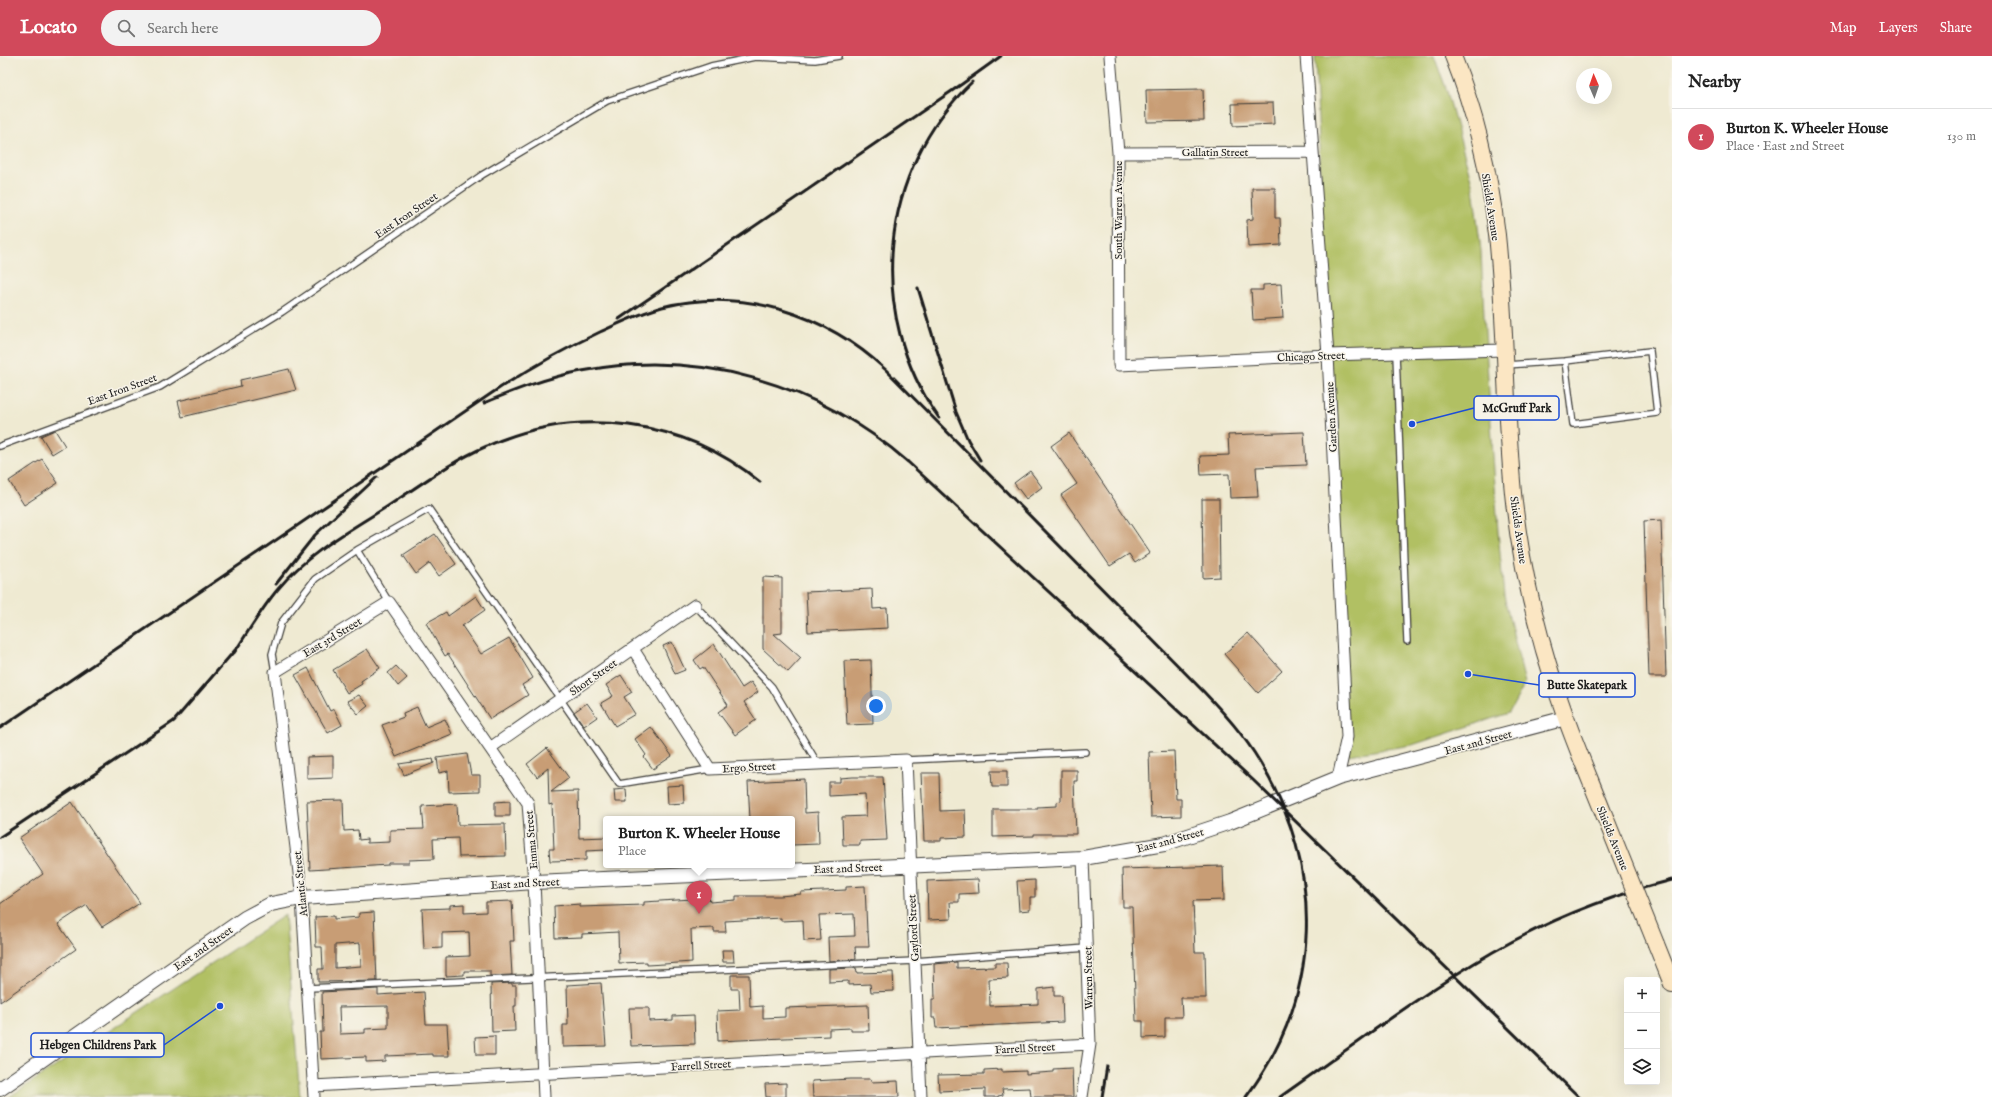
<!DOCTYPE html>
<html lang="en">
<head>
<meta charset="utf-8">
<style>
  body { margin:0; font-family:"IM FELL English",serif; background:#f2f2f2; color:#222 }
  .controls { position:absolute; right:12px; bottom:12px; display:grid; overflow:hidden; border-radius:4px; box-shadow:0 4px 16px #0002 }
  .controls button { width:36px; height:36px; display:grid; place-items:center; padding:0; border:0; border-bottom:1px solid #e0e0e0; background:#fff; color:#222; font:20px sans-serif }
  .compass { position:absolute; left:1576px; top:12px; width:36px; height:36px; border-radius:50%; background:#fff; box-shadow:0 4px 16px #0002; rotate:358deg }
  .you { position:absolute; left:876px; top:650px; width:14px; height:14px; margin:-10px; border:3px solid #fff; border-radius:50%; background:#1a73e8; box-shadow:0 0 0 6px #1a73e833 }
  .badge { display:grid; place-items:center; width:26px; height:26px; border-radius:50%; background:#d1495b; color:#fff; font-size:13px; font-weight:700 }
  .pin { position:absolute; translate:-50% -33px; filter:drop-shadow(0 1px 2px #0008) }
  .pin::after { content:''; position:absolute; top:21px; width:14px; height:12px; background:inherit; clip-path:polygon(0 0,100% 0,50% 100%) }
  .popup { position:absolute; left:603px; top:760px; width:192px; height:52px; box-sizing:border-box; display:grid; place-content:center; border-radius:4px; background:#fff; filter:drop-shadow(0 1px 3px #0005); font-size:13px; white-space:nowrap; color:#767676 }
  .popup b { font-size:15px; color:#222 }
  .popup::after { content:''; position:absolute; left:50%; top:100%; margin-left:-8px; border:8px solid transparent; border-top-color:#fff }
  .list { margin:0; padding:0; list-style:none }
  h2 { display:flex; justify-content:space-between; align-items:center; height:52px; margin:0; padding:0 16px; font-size:17px }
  h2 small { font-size:13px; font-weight:400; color:#767676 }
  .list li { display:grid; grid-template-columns:26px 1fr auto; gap:12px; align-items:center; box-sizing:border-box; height:56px; padding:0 16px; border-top:1px solid #e0e0e0 }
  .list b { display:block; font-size:15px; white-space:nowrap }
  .list p { margin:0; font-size:13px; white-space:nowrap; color:#767676 }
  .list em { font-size:13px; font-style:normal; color:#767676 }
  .icon { flex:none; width:22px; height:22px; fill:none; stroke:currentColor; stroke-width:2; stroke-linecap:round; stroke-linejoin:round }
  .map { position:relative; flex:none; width:1672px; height:1041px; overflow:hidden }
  header { display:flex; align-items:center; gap:24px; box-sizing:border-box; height:56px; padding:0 20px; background:#d1495b; color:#fff }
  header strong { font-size:19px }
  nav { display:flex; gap:22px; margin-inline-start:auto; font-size:14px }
  .search { width:280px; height:36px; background:#f2f2f2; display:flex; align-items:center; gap:10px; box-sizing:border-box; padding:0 14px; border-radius:22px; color:#767676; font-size:15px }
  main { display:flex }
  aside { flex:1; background:#fff }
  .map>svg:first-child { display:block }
  .green { fill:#b1c063; stroke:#666e40 }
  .building { fill:#c89d74; fill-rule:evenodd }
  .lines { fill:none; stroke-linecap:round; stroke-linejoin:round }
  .service-casing { stroke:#3c3b37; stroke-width:8 }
  .minor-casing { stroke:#3c3b37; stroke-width:13 }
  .tertiary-casing { stroke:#3c3b37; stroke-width:16 }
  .secondary-casing { stroke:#3c3b37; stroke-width:18 }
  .service { stroke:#fff; stroke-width:5.5 }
  .minor { stroke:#fff; stroke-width:11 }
  .tertiary { stroke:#fff; stroke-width:14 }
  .secondary { stroke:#fbe6c3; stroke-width:16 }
  .rail { stroke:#1c1c1c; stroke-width:3 }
  .secondary-bridge-casing { stroke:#3c3b37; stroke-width:18; stroke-linecap:butt }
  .secondary-bridge { stroke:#fbe6c3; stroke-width:16 }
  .labels { text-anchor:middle; stroke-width:3; stroke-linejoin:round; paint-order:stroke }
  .street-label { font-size:11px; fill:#1c1c1c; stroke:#f7f3e8 }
  .leader { fill:none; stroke:#1d4ed8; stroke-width:1.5 }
  .callout-dot { fill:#1d4ed8; stroke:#f7f3e8; stroke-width:1.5 }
  .callout { fill:#f7f3e8; stroke:#1d4ed8; stroke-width:1.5 }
  .callout-label { font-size:12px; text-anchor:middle; font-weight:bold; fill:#1c1c1c }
</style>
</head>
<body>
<header>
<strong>Locato</strong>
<div class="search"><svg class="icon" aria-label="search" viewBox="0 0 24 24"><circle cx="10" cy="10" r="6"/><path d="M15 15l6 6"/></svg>Search here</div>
<nav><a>Map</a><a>Layers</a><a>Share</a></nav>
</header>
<main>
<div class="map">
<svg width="1672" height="1041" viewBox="0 0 1672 1041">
  <rect width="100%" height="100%" fill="#f7f3e8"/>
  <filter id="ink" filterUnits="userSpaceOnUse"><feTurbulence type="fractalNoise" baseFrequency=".025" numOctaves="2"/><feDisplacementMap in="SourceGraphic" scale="8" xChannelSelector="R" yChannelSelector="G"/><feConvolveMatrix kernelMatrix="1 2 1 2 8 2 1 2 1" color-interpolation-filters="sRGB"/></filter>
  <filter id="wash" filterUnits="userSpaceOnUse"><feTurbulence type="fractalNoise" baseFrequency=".012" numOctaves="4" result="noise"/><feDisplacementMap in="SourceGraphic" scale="16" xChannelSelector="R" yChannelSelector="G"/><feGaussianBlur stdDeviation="0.9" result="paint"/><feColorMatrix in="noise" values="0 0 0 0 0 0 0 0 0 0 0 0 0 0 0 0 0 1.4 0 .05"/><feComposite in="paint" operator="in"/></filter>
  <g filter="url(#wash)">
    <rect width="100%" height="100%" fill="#efead2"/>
    <path class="green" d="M 1315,0 L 1434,0 L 1447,35 L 1473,131 L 1481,195 L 1484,260 L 1498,476 L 1504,540 L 1525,627 L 1509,657 L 1412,689 L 1348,699 Z
      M 285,859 L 300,1041 L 9,1041 Z"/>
    <g id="blocks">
      <path class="building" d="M 1203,33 L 1204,65 L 1147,66 L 1146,34 Z
        M 1273,47 L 1274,68 L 1233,70 L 1232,48 Z
        M 1252,132 L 1275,132 L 1275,162 L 1280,162 L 1281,189 L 1248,191 L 1247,164 L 1253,163 Z
        M 1281,228 L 1283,262 L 1253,264 L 1251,234 L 1263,234 L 1263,229 Z
        M 289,313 L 296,334 L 182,361 L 178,345 L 241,330 L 240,324 Z
        M 55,374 L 65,390 L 52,398 L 41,380 Z
        M 1304,376 L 1306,409 L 1256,411 L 1258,441 L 1230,442 L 1229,418 L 1201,419 L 1200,400 L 1229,399 L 1228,379 Z
        M 1069,377 L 1150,497 L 1135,507 L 1129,498 L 1110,510 L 1061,439 L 1077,428 L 1051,390 Z
        M 42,403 L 58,427 L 24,449 L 9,425 Z
        M 1030,415 L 1042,431 L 1026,443 L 1014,427 Z
        M 1202,443 L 1219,443 L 1220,521 L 1203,522 Z
        M 1661,464 L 1666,621 L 1649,621 L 1644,465 Z
        M 435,478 L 456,508 L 439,520 L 430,507 L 416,518 L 403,499 Z
        M 763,521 L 782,522 L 782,577 L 774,578 L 801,602 L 788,616 L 763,593 Z
        M 872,533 L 873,553 L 887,552 L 888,572 L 808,576 L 806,536 Z
        M 476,540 L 485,554 L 462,570 L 481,598 L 509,582 L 533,622 L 522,629 L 528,639 L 490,663 L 448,598 L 445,600 L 426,567 L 446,556 L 448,560 Z
        M 1248,577 L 1282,615 L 1258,637 L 1224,598 Z
        M 672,586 L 685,614 L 675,618 L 663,590 Z
        M 714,588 L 742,632 L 751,626 L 758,636 L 744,646 L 756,664 L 735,679 L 718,656 L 728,649 L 703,611 L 700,613 L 694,604 Z
        M 367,593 L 380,612 L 361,625 L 362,628 L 347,637 L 333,614 Z
        M 871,604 L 873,668 L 847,669 L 844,605 Z
        M 396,610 L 407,622 L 398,630 L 388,617 Z
        M 308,612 L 330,655 L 334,653 L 342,669 L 328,677 L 295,619 Z
        M 621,619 L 632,636 L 624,641 L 635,658 L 615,670 L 601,647 L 613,640 L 606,629 Z
        M 359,639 L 368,650 L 358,658 L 347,645 Z
        M 587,647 L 597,661 L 584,670 L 574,656 Z
        M 417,651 L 426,671 L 445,663 L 452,678 L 396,701 L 382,669 L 404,661 L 403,657 Z
        M 651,671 L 672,700 L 653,713 L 644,701 L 646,699 L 635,683 Z
        M 547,692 L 569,722 L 551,736 L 578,735 L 579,782 L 606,781 L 606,794 L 586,795 L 586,804 L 550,805 L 549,793 L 554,793 L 552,748 L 549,749 L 548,712 L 537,721 L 527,708 Z
        M 1174,695 L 1176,743 L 1181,743 L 1181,760 L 1151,761 L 1149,696 Z
        M 467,698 L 471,719 L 480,719 L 480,735 L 449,736 L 448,715 L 439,717 L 437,702 Z
        M 333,700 L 333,722 L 307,723 L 307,701 Z
        M 433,703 L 434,707 L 404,719 L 399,708 Z
        M 1061,714 L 1077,714 L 1077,725 L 1074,725 L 1076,778 L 1034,778 L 1034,780 L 993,781 L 993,753 L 1037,753 L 1037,751 L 1057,750 L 1057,746 L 1061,745 Z
        M 991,715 L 1007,715 L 1007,731 L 992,731 Z
        M 921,717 L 939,717 L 940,755 L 965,754 L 966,781 L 941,782 L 941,785 L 924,785 Z
        M 853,721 L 883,721 L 887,784 L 860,785 L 860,789 L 843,789 L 842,761 L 866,760 L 865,738 L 829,740 L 829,726 L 840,726 L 840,722 Z
        M 804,723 L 805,757 L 818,756 L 819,788 L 792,789 L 792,763 L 750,763 L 748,726 Z
        M 683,729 L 684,747 L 668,748 L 667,730 Z
        M 626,733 L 627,746 L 615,746 L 614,734 Z
        M 343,744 L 344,775 L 358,774 L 359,784 L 367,783 L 367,787 L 390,786 L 390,774 L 424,773 L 422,750 L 457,748 L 458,769 L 505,768 L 506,800 L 459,801 L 458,782 L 433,783 L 434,803 L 409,804 L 409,807 L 388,807 L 388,809 L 310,814 L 307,745 Z
        M 510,745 L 510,760 L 495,760 L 495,746 Z
        M 72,746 L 140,847 L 102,871 L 87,849 L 58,868 L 76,893 L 0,946 L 0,848 L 43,818 L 19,782 Z
        M 1223,810 L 1224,844 L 1193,845 L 1195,896 L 1205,896 L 1206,942 L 1181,942 L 1182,961 L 1165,961 L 1165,981 L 1143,982 L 1143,965 L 1136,965 L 1132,851 L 1123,851 L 1122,813 Z
        M 978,823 L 979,837 L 959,838 L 959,846 L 950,846 L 951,863 L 928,864 L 927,825 Z
        M 1035,824 L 1035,841 L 1030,841 L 1030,854 L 1019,855 L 1017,825 Z
        M 865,830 L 867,876 L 868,876 L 869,891 L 855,891 L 856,903 L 829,905 L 828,881 L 855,880 L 854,858 L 819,859 L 821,884 L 804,885 L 803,864 L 781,865 L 781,862 L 725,865 L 726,876 L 714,876 L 714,872 L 691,873 L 692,906 L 664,908 L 647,909 L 647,906 L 619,907 L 618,876 L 582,878 L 582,881 L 555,882 L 554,850 L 580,848 L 580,851 L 644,849 L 644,846 L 709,842 L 710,846 L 736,844 L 736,840 L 780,840 L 801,838 L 801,836 L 846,834 L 846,831 Z
        M 512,845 L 514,885 L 510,885 L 512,919 L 490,920 L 490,915 L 464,915 L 464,919 L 446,920 L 446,901 L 470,900 L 469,876 L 442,877 L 442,892 L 424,893 L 422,853 L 450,852 L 450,849 L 464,848 L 464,857 L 486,856 L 486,846 Z
        M 374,856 L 377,925 L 318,926 L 318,913 L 323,913 L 322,891 L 316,891 L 315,861 L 334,860 L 334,863 L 359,861 L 359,857 ZM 360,887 L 361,910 L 335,912 L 335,889 Z
        M 722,894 L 733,894 L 734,906 L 723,906 Z
        M 957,906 L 957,912 L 995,911 L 995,907 L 1007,907 L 1008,922 L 989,923 L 990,950 L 1038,948 L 1038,933 L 1054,931 L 1054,940 L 1062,940 L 1063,966 L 936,972 L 935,962 L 932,962 L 932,943 L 935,943 L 934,908 Z
        M 856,912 L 857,917 L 893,916 L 894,935 L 871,936 L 870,928 L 848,929 L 848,925 L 829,926 L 829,913 Z
        M 731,919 L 749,919 L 750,951 L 763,950 L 763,962 L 785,961 L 785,952 L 868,949 L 869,975 L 851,975 L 851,972 L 829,973 L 829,980 L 718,985 L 717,955 L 740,954 L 739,933 L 731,933 Z
        M 512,927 L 512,929 L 516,929 L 516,950 L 514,950 L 515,975 L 492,976 L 491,928 Z
        M 601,927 L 606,990 L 563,991 L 563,969 L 568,969 L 567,929 Z
        M 378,933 L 378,939 L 424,936 L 426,968 L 447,968 L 449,1000 L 433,1000 L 433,998 L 385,1000 L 385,1005 L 366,1006 L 366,1001 L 321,1003 L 320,976 L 323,976 L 322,936 ZM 388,950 L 388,972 L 365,973 L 365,977 L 340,978 L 339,951 Z
        M 629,952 L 649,952 L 649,965 L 673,964 L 673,960 L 694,959 L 695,988 L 631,990 Z
        M 495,980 L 495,999 L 476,999 L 475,981 Z
        M 1072,1012 L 1073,1041 L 1031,1041 L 1030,1032 L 1002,1033 L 1003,1039 L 998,1040 L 998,1041 L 985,1041 L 985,1033 L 939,1035 L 938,1019 L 984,1018 L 984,1014 L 1002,1013 L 1002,1016 L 1026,1015 L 1026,1018 L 1053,1016 L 1053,1013 Z
        M 851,1023 L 871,1023 L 871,1026 L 898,1025 L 899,1041 L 813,1041 L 812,1025 Z
        M 786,1027 L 786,1041 L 766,1041 L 765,1028 Z"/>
    </g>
  </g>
  <g filter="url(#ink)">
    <use href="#blocks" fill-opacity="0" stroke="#3c3b37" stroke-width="1"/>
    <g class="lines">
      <defs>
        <path id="service" d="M 1396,298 L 1407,585
          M 1507,309 L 1565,305 L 1650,295 L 1657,357 L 1573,368 L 1565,305
          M 0,390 L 160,331 L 282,256 L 482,119 L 607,45 L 711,10 L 755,1 L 815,4 L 839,0
          M 389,546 L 357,494 L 429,453 L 619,728 L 710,713
          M 695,549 L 772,631 L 818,708
          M 275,616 L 272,598 L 281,567 L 315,523 L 357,494
          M 906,704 L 1085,696
          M 308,932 L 915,905 L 1087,892"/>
        <path id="minor" d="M 1110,0 L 1118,97 L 1119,309 L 1328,299 L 1504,294
          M 1306,0 L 1328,299 L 1347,681 L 1338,722
          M 1118,97 L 1312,96
          M 633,593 L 710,713 L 906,704 L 921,1041
          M 490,692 L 695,549
          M 313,1030 L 1090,988
          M 314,1041 L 302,842 L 275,616 L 389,546 L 528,747 L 534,826 L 544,1041
          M 1082,1041 L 1090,988 L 1083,802"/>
        <path id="tertiary" d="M 0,1033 L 245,862 L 271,848 L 302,842 L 534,826 L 1083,802 L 1164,788 L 1230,766 L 1338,722 L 1566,662"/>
        <path id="secondary" d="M 1453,0 C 1475,55 1490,120 1497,179 C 1506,265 1505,351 1513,437 C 1521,514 1540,590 1566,662 C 1578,696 1592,728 1605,761
          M 1656,888 L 1672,928"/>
      </defs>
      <use href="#service" class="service-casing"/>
      <use href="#minor" class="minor-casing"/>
      <use href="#tertiary" class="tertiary-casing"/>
      <use href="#secondary" class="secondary-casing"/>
      <use href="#service" class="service"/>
      <use href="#minor" class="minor"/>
      <use href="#tertiary" class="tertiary"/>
      <use href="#secondary" class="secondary"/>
      <path class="rail" d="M 918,232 L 956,356 L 968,384 L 980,404
        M 619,263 L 962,28 L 1001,0
        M 484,347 C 515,334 548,321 582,315 C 699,292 819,328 908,406 L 1253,724 L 1579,1041
        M 939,362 C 865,258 879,114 972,26
        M 276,528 L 315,479 L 377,421
        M 234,597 C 248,576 262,552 278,533 C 308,497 350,474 388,450 C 420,429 452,405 487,390 C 577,349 684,363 760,426
        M 0,672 L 492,337 C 527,314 562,294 600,276 C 620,267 640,257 662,251 C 744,231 826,258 886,314 L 1203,635 C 1224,657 1244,679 1260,706 C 1325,814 1323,939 1246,1041
        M 0,781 L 174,665 L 236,593
        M 1102,1041 L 1107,1010
        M 1280,1041 C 1350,992 1419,939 1493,896 C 1549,864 1609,840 1672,824"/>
      <defs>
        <path id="secondary-bridge" d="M 1605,761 L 1656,888"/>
      </defs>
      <use href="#secondary-bridge" class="secondary-bridge-casing"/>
      <use href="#secondary-bridge" class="secondary-bridge"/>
    </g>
  </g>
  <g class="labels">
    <g class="street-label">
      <text x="1215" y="100">Gallatin Street</text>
      <text transform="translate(1491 151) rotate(81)" y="4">Shields Avenue</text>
      <text transform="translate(1118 154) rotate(-90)" y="4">South Warren Avenue</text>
      <text transform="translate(406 159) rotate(-34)" y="4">East Iron Street</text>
      <text transform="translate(1311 300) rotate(-2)" y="4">Chicago Street</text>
      <text transform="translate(122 333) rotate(-20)" y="4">East Iron Street</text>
      <text transform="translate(1331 361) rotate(-93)" y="4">Garden Avenue</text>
      <text transform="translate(1519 474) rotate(82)" y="4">Shields Avenue</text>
      <text transform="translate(332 581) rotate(-31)" y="4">East 3rd Street</text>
      <text transform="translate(593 621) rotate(-35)" y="4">Short Street</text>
      <text transform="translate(1478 686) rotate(-15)" y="4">East 2nd Street</text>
      <text transform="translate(749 711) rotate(-3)" y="4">Ergo Street</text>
      <text transform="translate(1613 782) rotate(68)" y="4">Shields Avenue</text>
      <text transform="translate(531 784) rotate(-95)" y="4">Emma Street</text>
      <text transform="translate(1170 784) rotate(-15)" y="4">East 2nd Street</text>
      <text transform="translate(848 812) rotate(-2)" y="4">East 2nd Street</text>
      <text transform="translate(525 827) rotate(-3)" y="4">East 2nd Street</text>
      <text transform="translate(300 828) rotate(-96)" y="4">Atlantic Street</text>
      <text transform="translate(913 872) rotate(-93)" y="4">Gaylord Street</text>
      <text transform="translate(203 892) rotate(-35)" y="4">East 2nd Street</text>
      <text transform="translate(1088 922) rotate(-91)" y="4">Warren Street</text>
      <text transform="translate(1025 992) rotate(-3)" y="4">Farrell Street</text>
      <text transform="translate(701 1009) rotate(-3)" y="4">Farrell Street</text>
    </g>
  </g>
  <path class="leader" d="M1412 368L1474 352M1468 618L1539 629M220 950L164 989"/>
  <g class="callout-dot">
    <circle cx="1412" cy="368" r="4"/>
    <circle cx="1468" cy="618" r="4"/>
    <circle cx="220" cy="950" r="4"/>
  </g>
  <g class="callout">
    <rect x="1474" y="340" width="85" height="24" rx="4"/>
    <rect x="1539" y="617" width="96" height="24" rx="4"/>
    <rect x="31" y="977" width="133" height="24" rx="4"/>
  </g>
  <g class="callout-label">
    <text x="1517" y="356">McGruff Park</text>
    <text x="1587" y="633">Butte Skatepark</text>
    <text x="98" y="993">Hebgen Childrens Park</text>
  </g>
</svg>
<div class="controls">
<button>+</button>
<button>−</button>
<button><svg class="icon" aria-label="layers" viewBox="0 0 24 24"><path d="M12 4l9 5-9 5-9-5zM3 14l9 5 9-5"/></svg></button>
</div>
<svg class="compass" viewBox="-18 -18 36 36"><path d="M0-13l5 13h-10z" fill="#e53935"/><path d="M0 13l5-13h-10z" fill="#767676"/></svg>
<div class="you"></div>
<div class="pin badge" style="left:699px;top:858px">1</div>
<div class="popup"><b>Burton K. Wheeler House</b>Place</div>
</div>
<aside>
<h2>Nearby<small></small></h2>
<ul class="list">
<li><span class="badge">1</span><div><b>Burton K. Wheeler House</b><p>Place · East 2nd Street</p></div><em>130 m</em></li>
</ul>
</aside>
</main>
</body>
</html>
